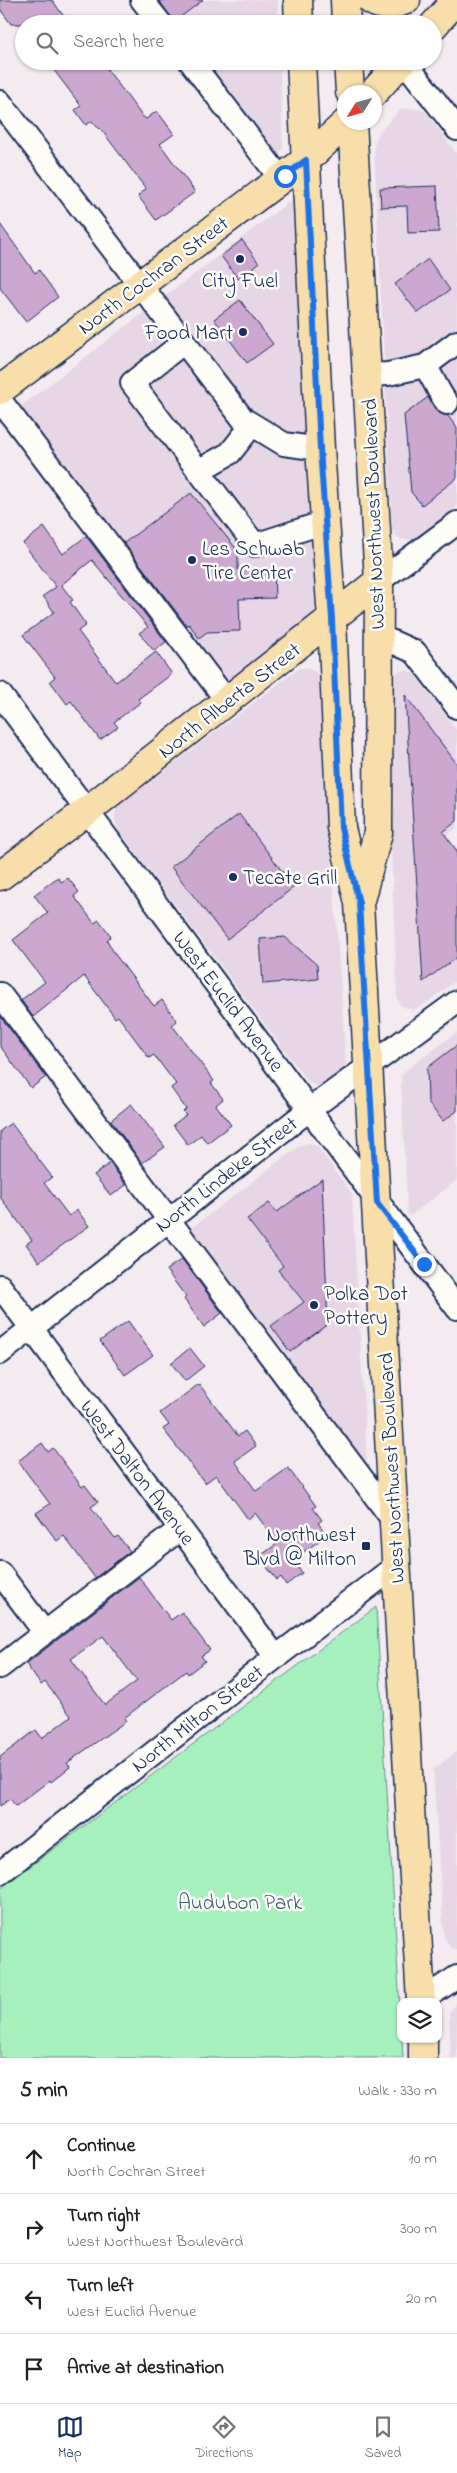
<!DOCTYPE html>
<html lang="en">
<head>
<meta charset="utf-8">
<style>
  body { margin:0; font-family:"Indie Flower",sans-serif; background:#f2f2f2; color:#202124 }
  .controls { position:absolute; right:15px; bottom:15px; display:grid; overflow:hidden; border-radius:10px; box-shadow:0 1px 4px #0004 }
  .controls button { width:45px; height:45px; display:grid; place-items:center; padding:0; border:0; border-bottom:1px solid #e0e0e0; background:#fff; color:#202124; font:25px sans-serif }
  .compass { position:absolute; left:337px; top:85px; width:45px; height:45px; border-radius:50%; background:#fff; box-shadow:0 1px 4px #0004; rotate:233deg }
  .stop { position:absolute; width:15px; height:15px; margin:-11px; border:4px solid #1a73e8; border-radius:50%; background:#fff }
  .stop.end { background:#1a73e8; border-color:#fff; box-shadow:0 1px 5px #0008 }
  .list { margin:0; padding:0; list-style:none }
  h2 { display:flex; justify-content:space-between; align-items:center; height:65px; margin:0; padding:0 20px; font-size:21px }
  h2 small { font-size:16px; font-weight:400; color:#757577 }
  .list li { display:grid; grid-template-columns:32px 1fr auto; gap:15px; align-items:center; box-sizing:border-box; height:70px; padding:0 20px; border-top:1px solid #e0e0e0 }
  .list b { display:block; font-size:19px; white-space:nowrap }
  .list p { margin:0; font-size:16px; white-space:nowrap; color:#757577 }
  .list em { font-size:16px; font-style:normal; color:#757577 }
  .icon { flex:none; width:28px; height:28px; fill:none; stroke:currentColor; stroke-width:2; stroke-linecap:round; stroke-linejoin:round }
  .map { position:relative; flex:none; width:457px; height:2058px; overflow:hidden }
  .search { position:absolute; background:#fff; box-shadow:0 1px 4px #0004; left:15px; right:15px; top:15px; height:55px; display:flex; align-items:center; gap:12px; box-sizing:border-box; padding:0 18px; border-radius:28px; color:#757577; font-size:19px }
  .sheet { height:345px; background:#fff }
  nav { display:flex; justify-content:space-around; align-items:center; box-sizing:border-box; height:70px; border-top:1px solid #e0e0e0; background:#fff; font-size:14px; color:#757577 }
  nav a { display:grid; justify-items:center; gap:2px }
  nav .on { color:#1b2f5e }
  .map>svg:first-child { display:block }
  .built { fill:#e7d7e6 }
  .green { fill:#a6f0be; stroke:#60908e }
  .building { fill:#cca8d1; stroke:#1b2f5e; fill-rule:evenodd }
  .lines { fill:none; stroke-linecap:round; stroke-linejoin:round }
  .minor-casing { stroke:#1b2f5e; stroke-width:26 }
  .major-casing { stroke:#1b2f5e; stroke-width:31 }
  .minor { stroke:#fdfcf7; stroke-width:22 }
  .major { stroke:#f8deab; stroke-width:28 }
  .route { stroke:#1a73e8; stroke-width:6 }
  .poi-dot { fill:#1b2f5e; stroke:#fdfcf7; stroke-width:2 }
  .labels { text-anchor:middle; stroke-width:5; stroke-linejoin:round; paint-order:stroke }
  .street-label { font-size:21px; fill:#1b2f5e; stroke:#fdfcf7 }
  .poi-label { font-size:21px; fill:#1b2f5e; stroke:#fdfcf7; text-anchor:start }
  .park-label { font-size:21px; fill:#3e5f76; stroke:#fdfcf7 }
</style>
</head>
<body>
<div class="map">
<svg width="457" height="2058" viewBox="0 0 457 2058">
  <rect width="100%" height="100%" fill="#f3ebef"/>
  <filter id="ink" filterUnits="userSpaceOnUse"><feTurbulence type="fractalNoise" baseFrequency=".02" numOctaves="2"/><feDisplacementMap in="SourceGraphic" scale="10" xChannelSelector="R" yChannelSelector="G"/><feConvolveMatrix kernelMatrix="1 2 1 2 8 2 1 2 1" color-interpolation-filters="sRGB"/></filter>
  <g filter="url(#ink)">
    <path class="built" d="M 129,0 L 278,0 L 278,24 L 147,24 Z
      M 177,61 L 280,61 L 283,148 L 278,157 L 262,170 Z
      M 413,108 L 425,111 L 457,154 L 457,507 L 413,540 L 405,540 L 397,537 L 392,529 L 374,146 L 379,132 L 401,109 Z
      M 290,201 L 296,204 L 317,607 L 307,622 L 223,688 L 16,410 Z
      M 299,668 L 308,668 L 316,672 L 320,680 L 346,1067 L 325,1085 L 319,1087 L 309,1083 L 120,832 L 115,822 L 115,813 L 119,805 Z
      M 405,670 L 414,673 L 457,731 L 457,828 L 447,835 L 457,849 L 457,980 L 421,1007 L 412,1010 L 400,1005 L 397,998 L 385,689 L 388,678 L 395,672 Z
      M 457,1032 L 457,1180 L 409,1217 L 407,1208 L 401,1077 L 405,1071 Z
      M 309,1143 L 317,1146 L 352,1194 L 368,1482 L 182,1235 L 299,1146 Z
      M 457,1751 L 457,1950 L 451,1948 L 444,1937 L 433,1770 Z
      M 457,2003 L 457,2058 L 451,2058 L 449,2013 Z"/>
    <path class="green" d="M 376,1607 L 403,2058 L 0,2058 L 0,1889 Z"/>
    <path class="building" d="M 0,0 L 49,0 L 53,1 L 69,24 L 11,24 L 0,9 Z
      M 159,0 L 203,0 L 174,22 Z
      M 137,15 L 144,24 L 125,24 Z
      M 47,61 L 101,61 L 142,116 L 146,119 L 157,111 L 174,134 L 160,144 L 195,192 L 156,220 L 138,196 L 146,189 L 100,128 L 99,129 L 92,121 L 86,125 L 75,110 L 81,106 Z
      M 437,186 L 439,232 L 408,233 L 407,206 L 381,207 L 380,188 Z
      M 0,224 L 35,273 L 39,270 L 58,297 L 26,322 L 0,288 Z
      M 242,240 L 259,263 L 238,279 L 221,256 Z
      M 428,259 L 450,290 L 418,313 L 395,284 Z
      M 240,300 L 273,344 L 247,363 L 214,319 Z
      M 428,397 L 436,411 L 448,416 L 457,428 L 457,478 L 422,505 L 411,492 L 404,415 Z
      M 191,493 L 238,551 L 238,570 L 274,569 L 275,598 L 239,599 L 240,631 L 207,632 L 199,638 L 189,624 L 187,626 L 124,543 Z
      M 44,527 L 63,554 L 86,536 L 166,642 L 154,651 L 139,633 L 148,627 L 92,560 L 61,585 L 73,600 L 70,602 L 86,625 L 78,631 L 116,682 L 156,652 L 172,674 L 138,699 L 141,702 L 114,722 L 118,727 L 100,740 L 71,701 L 67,704 L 50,681 L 55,677 L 23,635 L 54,612 L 43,596 L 56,587 L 23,543 Z
      M 405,695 L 457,764 L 457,821 L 443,832 L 457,851 L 457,957 L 423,982 Z
      M 239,814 L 294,887 L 227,939 L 171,867 Z
      M 58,877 L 61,882 L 68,878 L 79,892 L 74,896 L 94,923 L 99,920 L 111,936 L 107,940 L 114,953 L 154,1006 L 162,1000 L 177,1021 L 172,1025 L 214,1081 L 211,1083 L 223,1099 L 216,1105 L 231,1125 L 207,1143 L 201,1135 L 188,1145 L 173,1125 L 186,1115 L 183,1112 L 186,1109 L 171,1088 L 176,1084 L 154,1055 L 149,1058 L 118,1016 L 115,1018 L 84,976 L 33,1017 L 21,1000 L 45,982 L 13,940 L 48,913 L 34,895 Z
      M 285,937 L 317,965 L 318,979 L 263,984 L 260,939 Z
      M 0,1016 L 46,1077 L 31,1088 L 0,1046 Z
      M 457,1045 L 457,1111 L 443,1121 L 428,1103 L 427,1068 Z
      M 131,1104 L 165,1147 L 142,1163 L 111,1120 Z
      M 11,1123 L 52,1177 L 44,1183 L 69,1216 L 77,1210 L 89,1226 L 39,1262 L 26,1244 L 32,1240 L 0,1197 L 0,1131 Z
      M 110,1163 L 126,1185 L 111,1196 L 94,1175 Z
      M 322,1179 L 328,1324 L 290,1352 L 271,1326 L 304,1302 L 278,1270 L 283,1266 L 247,1219 L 269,1203 L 277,1212 Z
      M 182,1259 L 222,1313 L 204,1327 L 184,1299 L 186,1297 L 166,1270 Z
      M 128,1321 L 153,1355 L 125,1375 L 100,1341 Z
      M 190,1348 L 204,1366 L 185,1381 L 171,1363 Z
      M 199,1384 L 238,1436 L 245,1431 L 256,1446 L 235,1461 L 256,1491 L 288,1468 L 316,1506 L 313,1508 L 322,1520 L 318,1523 L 327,1535 L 298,1556 L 302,1561 L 296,1565 L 302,1573 L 286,1585 L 281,1577 L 277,1580 L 259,1557 L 278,1543 L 255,1513 L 248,1519 L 216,1475 L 205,1483 L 163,1429 L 169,1425 L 160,1413 Z
      M 42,1443 L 48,1452 L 53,1448 L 82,1487 L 85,1485 L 98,1502 L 91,1507 L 115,1538 L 118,1536 L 130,1551 L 95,1578 L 64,1536 L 57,1541 L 36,1513 L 50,1504 L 18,1461 Z
      M 139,1577 L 171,1620 L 182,1612 L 210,1650 L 201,1656 L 205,1661 L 188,1674 L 186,1671 L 124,1718 L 126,1721 L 67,1763 L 70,1767 L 51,1782 L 50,1780 L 16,1806 L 10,1799 L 0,1806 L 0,1757 L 36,1730 L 42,1738 L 71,1716 L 45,1682 L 41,1685 L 26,1664 ZM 103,1636 L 137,1681 L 105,1705 L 71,1659 Z"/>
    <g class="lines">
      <defs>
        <path id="minor" d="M 142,0 L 161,24
          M 190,61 L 281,179
          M 404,61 L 457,129
          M 0,102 L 243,419 L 284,444 L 320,449
          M 184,342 L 132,383 L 255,545 L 325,522
          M 425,366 C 434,379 438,392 447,403
          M 367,375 L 388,374 L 425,366 L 457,342
          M 0,400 L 227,701
          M 198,471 L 230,453 L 252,425
          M 379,581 L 457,523
          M 379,636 L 415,652 L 457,707
          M 0,694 L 457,1308
          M 0,994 L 393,1520
          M 0,1286 L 276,1657
          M 0,1353 L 310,1109 L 457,1002
          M 0,1573 L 45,1633
          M 0,1667 L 180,1529
          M 0,1873 L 276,1657 L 396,1566
          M 421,2001 L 457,1977"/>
        <path id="major" d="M 298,0 L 299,24
          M 345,0 L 346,24
          M 371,0 C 383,8 393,5 406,0
          M 433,26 L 456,0
          M 301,61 L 320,449 L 332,619 L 341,828 L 359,903 L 421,2002
          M 348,61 L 350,92
          M 374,92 L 402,61
          M 352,122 L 379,581 L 378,833 L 360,900
          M 0,390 L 306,160 L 347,122
          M 0,876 L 88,810 L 379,581
          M 423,2039 L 423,2058"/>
      </defs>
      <use href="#minor" class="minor-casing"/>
      <use href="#major" class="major-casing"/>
      <use href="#minor" class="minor"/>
      <use href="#major" class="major"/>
    </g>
  </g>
  <g class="lines" filter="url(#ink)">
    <path class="route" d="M 285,176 L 306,160 L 320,449 L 332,619 L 341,828 L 359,903 L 377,1203 L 424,1264"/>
  </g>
  <g class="poi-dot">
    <circle cx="240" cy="259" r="5"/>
    <circle cx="243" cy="332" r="5"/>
    <circle cx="192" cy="560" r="5"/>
    <circle cx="233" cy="877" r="5"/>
    <circle cx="314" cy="1305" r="5"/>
    <rect x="361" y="1541" width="10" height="10" rx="2.5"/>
  </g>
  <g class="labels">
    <g class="street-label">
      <text transform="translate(153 275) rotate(-37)" y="7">North Cochran Street</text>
      <text transform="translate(373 514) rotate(-92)" y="7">West Northwest Boulevard</text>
      <text transform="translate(229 700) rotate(-38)" y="7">North Alberta Street</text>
      <text transform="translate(229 1001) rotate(53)" y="7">West Euclid Avenue</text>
      <text transform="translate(226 1174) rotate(-38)" y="7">North Lindeke Street</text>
      <text transform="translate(391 1468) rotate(-93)" y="7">West Northwest Boulevard</text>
      <text transform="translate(138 1472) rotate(53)" y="7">West Dalton Avenue</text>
      <text transform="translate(197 1718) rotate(-38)" y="7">North Milton Street</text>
    </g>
    <g class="poi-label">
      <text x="240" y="287" text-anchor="middle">City Fuel</text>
      <text x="233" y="339" text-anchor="end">Food Mart</text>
      <text x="202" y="555">Les Schwab<tspan x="202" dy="24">Tire Center</tspan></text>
      <text x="243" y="884">Tecate Grill</text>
      <text x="324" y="1300">Polka Dot<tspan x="324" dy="24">Pottery</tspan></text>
      <text x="356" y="1541" text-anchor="end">Northwest<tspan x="356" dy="24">Blvd @ Milton</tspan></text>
    </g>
    <g class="park-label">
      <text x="240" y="1909">Audubon Park</text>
    </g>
  </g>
</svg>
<div class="controls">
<button><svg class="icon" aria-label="layers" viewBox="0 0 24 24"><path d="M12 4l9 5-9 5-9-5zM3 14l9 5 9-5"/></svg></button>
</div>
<svg class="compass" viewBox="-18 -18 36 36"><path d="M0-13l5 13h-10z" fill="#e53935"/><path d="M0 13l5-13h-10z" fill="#757577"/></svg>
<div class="stop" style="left:285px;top:176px"></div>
<div class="stop end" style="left:424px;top:1264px"></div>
<div class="search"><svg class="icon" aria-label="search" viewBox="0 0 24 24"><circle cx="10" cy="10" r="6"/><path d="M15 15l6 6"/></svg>Search here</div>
</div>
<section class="sheet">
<h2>5 min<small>Walk · 330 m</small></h2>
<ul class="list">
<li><svg class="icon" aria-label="ahead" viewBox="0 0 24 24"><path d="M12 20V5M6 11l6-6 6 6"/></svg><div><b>Continue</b><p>North Cochran Street</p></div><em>10 m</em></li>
<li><svg class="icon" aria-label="right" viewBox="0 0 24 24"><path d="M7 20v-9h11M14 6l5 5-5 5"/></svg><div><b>Turn right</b><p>West Northwest Boulevard</p></div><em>300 m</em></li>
<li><svg class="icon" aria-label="left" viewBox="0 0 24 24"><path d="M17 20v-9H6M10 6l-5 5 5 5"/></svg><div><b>Turn left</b><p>West Euclid Avenue</p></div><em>20 m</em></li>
<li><svg class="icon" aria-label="arrive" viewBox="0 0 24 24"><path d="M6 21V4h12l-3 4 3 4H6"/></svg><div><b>Arrive at destination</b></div></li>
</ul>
</section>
<nav>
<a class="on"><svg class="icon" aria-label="map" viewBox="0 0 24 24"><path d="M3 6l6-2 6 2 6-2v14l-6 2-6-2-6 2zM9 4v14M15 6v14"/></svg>Map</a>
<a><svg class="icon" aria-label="directions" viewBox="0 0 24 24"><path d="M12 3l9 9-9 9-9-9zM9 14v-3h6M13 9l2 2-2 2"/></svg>Directions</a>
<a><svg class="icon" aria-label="saved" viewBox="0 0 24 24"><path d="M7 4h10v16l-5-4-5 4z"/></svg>Saved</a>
</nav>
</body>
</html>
